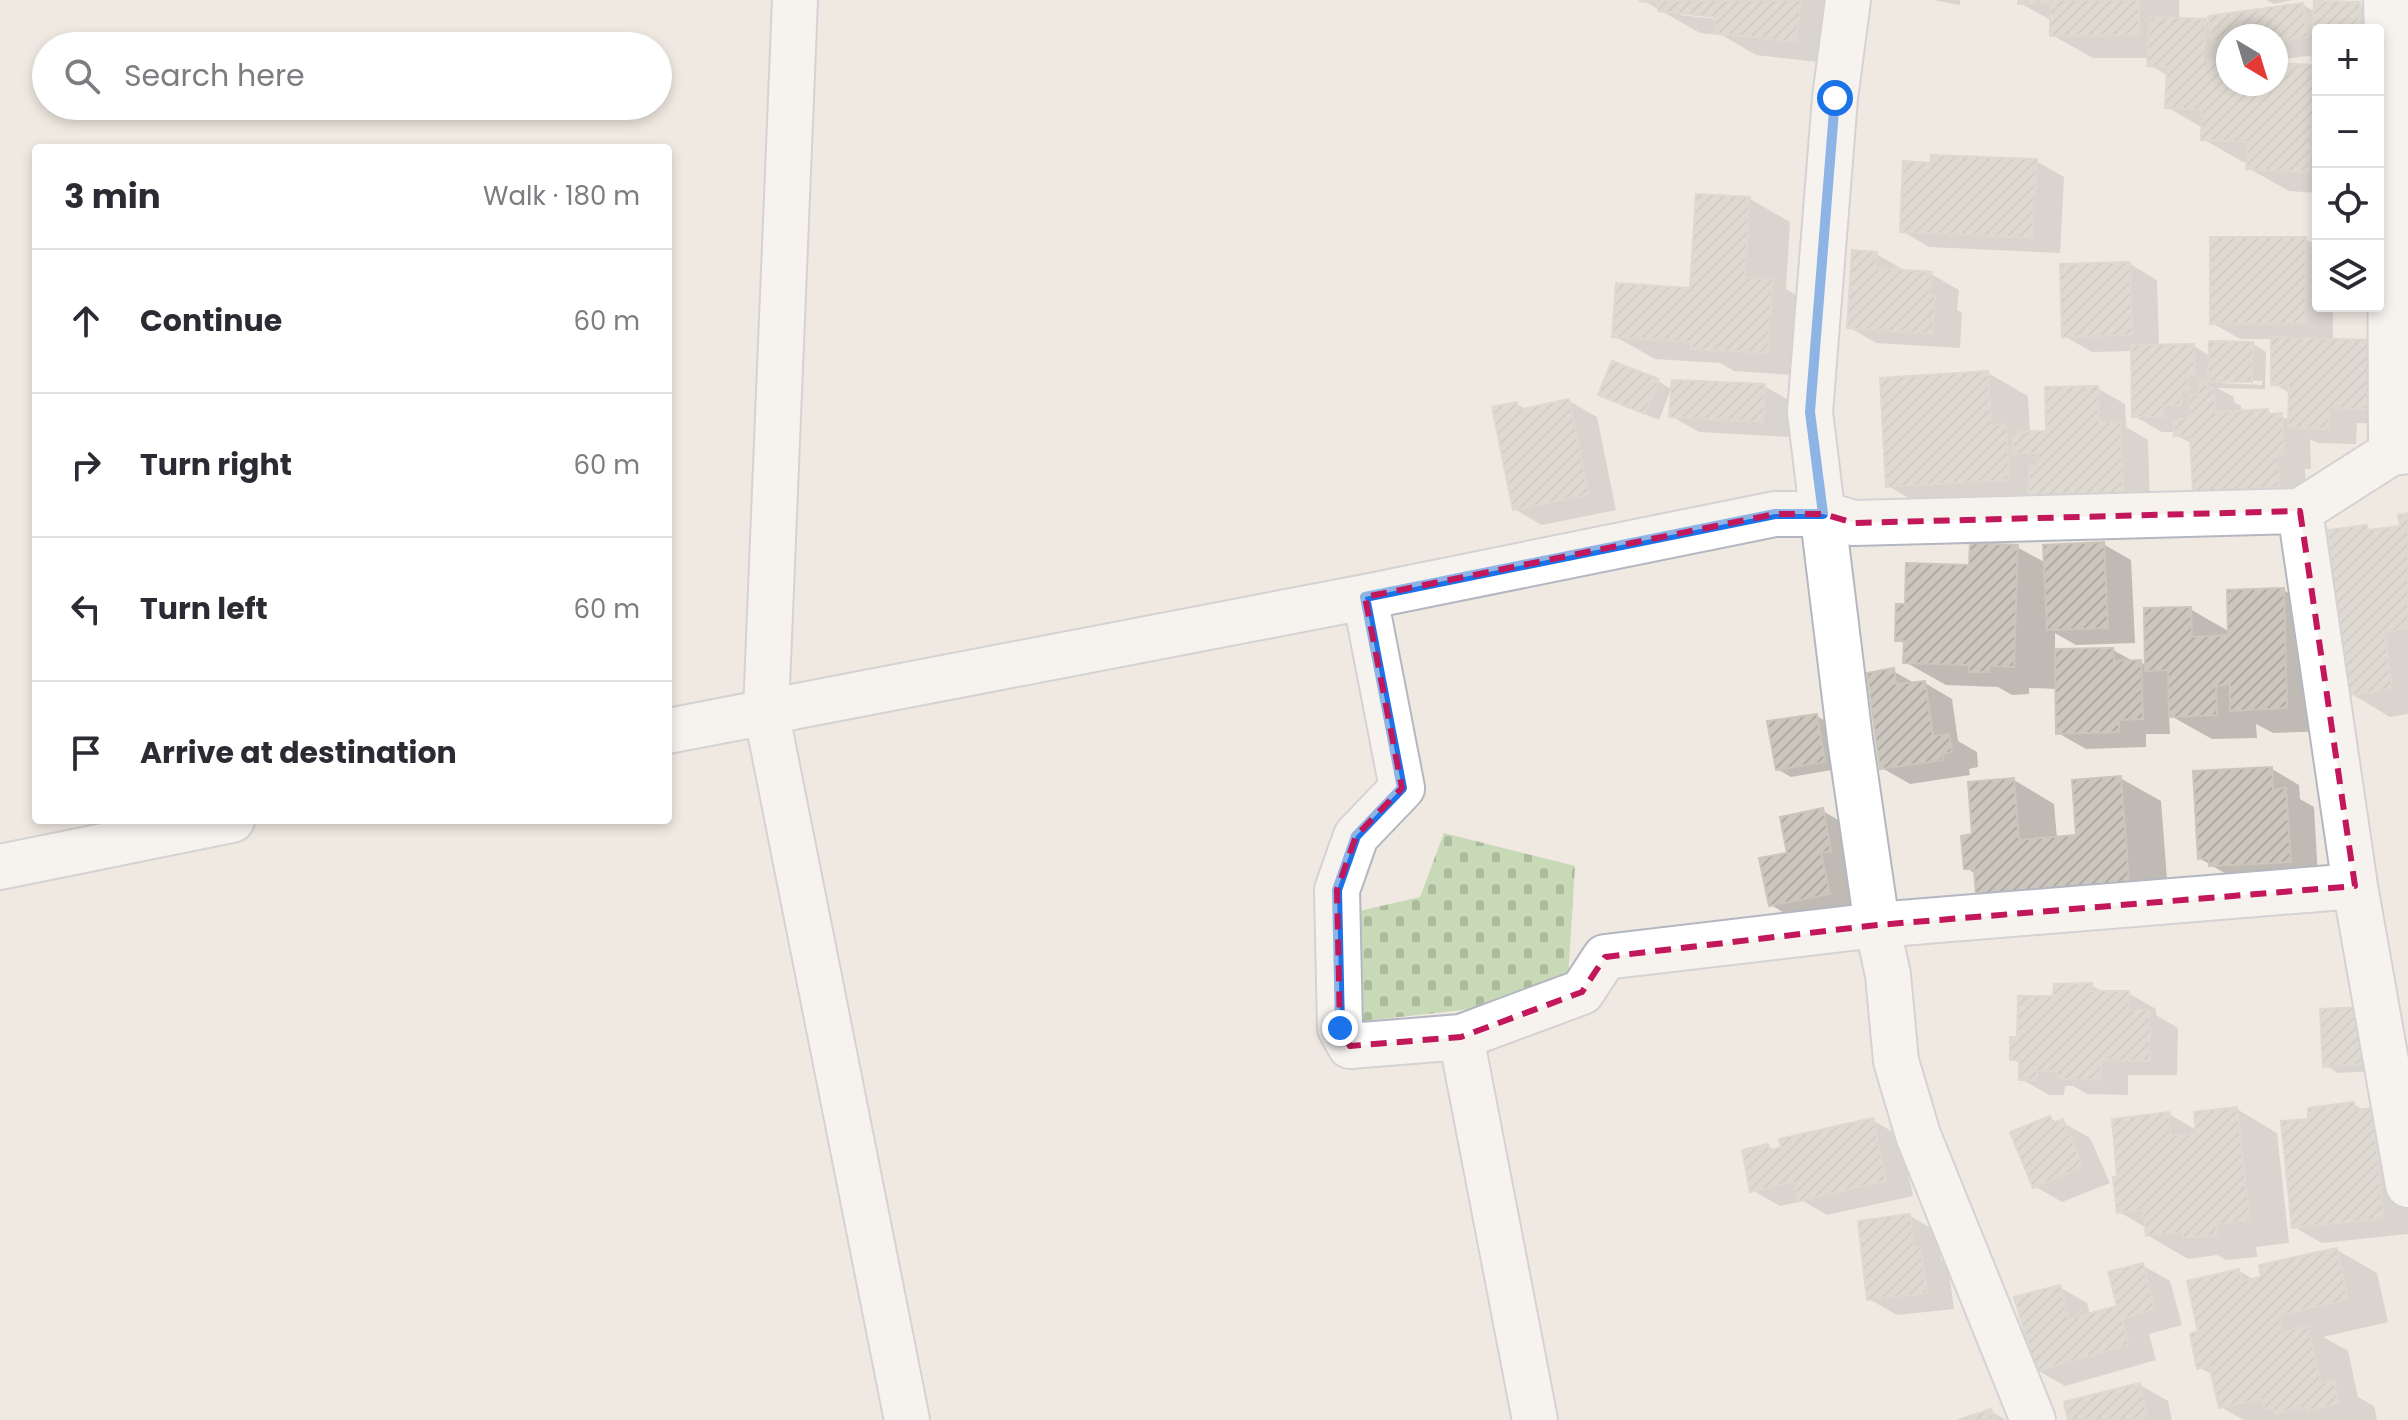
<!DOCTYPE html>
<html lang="en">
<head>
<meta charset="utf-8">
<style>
  body { margin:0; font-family:Poppins,sans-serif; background:#f2f2f3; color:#2b2b33 }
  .controls { position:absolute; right:24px; top:24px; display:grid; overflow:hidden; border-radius:8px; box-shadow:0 4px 12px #0003 }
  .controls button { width:72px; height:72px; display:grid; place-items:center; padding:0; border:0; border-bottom:2px solid #e1e1e2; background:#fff; color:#2b2b33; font:40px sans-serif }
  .compass { position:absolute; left:2216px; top:24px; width:72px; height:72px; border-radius:50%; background:#fff; box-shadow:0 4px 12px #0003; rotate:142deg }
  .stop { position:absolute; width:24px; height:24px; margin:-18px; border:6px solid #1a73e8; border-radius:50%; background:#fff }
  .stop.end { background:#1a73e8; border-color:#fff; box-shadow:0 2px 8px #0008 }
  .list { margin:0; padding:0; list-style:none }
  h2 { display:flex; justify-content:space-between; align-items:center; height:104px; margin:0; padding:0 32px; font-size:34px }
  h2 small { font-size:26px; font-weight:400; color:#7c7c81 }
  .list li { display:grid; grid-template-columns:52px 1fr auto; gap:24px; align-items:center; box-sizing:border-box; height:144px; padding:0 32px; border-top:2px solid #e1e1e2 }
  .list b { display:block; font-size:30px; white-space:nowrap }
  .list em { font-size:26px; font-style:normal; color:#7c7c81 }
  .icon { flex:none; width:44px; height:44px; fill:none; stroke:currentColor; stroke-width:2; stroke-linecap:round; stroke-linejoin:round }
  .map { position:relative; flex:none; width:2408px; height:1420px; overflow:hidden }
  .search { position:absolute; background:#fff; box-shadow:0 4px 12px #0003; left:32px; top:32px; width:640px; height:88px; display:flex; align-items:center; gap:20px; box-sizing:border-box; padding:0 28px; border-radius:44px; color:#7c7c81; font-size:30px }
  .panel { position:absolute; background:#fff; box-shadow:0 4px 12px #0003; left:32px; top:144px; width:640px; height:680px; border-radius:8px }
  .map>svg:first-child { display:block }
  .cemetery { fill:url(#cemetery-stones) }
  .shadow { fill:#0003; fill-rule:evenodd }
  .building { fill:url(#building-hatch); stroke:#cbc5ba; stroke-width:2 }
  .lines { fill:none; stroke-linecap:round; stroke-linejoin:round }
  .street-casing { stroke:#b4b7c1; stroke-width:48 }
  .street { stroke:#fff; stroke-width:44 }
  .route { stroke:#1a73e8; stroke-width:10 }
  .marked { fill:none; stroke:#c2185b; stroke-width:6; stroke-dasharray:16 10; stroke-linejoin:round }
</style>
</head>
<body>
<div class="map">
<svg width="2408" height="1420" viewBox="0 0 2408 1420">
  <defs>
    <pattern id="cemetery-stones" width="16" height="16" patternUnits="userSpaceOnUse" patternTransform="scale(2)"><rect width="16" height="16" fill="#c8d9b8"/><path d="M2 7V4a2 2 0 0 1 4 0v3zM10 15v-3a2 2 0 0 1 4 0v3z" fill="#acbb9e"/></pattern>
    <pattern id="building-hatch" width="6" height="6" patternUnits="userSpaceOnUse" patternTransform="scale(2)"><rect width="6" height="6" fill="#cbc7bf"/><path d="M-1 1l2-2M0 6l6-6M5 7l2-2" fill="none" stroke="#afaba4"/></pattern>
  </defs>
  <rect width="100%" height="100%" fill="#efe9e1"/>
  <path class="cemetery" d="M 1444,833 L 1575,866 L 1568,979 L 1479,1008 L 1356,1022 L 1355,912 L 1420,897 Z"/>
  <path class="shadow" d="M 1642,0 L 1843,0 L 1836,64 L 1756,55 L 1722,35 L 1700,33 ZM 1680,11 L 1726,16 L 1725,20 L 1680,15 Z
    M 1933,0 L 1960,0 L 1960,5 Z
    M 2020,0 L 2179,0 L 2179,20 L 2205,21 L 2211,24 L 2303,5 L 2316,12 L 2359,4 L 2373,12 L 2372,30 L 2318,30 L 2318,61 L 2314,59 L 2315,55 L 2276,60 L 2276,36 L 2228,36 L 2228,84 L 2276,84 L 2276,65 L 2312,67 L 2318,70 L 2318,193 L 2289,191 L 2248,168 L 2249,162 L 2243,162 L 2203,139 L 2203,128 L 2167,107 L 2168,76 L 2150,65 L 2150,58 L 2093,58 L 2052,35 L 2052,21 L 2020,3 Z
    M 2266,0 L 2293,0 L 2274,4 Z
    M 2036,161 L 2064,177 L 2060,253 L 1929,247 L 1902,231 L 1932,165 Z
    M 1750,199 L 1790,222 L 1786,289 L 1813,305 L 1808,376 L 1734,371 L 1720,363 L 1655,359 L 1614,336 L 1692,290 Z
    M 2305,239 L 2318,246 L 2318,306 L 2333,306 L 2333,341 L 2368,342 L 2396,358 L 2394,424 L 2357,423 L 2356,444 L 2318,443 L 2310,439 L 2311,469 L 2305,469 L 2307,502 L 2222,506 L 2194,490 L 2193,444 L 2176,435 L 2176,432 L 2162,432 L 2134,416 L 2133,351 L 2092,352 L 2064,336 L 2130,264 L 2157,280 L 2159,347 L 2194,346 L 2210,356 L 2253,344 L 2266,352 L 2265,389 L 2217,388 L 2234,397 L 2234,402 L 2241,406 L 2242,413 L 2268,412 L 2290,420 L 2291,394 L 2273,383 L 2273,339 L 2240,339 L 2212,323 ZM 2222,379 L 2262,381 L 2262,385 L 2222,383 Z
    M 1876,254 L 1904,270 L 1904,272 L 1931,274 L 1959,290 L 1957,310 L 1962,313 L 1960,348 L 1876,343 L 1849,327 Z
    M 1988,373 L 2028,396 L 2030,434 L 2048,433 L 2097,388 L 2125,404 L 2126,427 L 2148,440 L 2150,508 L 1928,509 L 1888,486 Z
    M 1658,381 L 1671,389 L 1659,420 L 1600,395 Z
    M 1764,386 L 1792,402 L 1790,437 L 1699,432 L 1671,416 Z
    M 1569,401 L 1597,417 L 1616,510 L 1542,525 L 1514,509 L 1517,404 L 1527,410 Z
    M 2408,516 L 2408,714 L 2390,717 L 2350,693 L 2366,527 L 2374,532 L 2402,528 Z
    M 2103,544 L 2131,560 L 2135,643 L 2076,645 L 2055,633 L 2055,651 L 2113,650 L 2135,662 L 2141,662 L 2147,666 L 2190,609 L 2230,632 L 2283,590 L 2324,613 L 2327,731 L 2273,733 L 2256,724 L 2257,738 L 2212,739 L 2169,715 L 2170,734 L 2146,734 L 2146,747 L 2086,749 L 2058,733 L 2057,689 L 2029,688 L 2029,694 L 2012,695 L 1998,687 L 1946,685 L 1905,662 L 1906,645 L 1897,639 L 1907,606 L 1971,567 L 2017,547 L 2046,563 Z
    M 1893,671 L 1916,684 L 1925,683 L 1952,699 L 1958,741 L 1977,752 L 1978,767 L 1969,769 L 1970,775 L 1910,784 L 1882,768 Z
    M 1817,716 L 1830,724 L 1837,769 L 1791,777 L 1777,769 Z
    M 2272,769 L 2299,785 L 2300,799 L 2314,807 L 2318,877 L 2238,881 L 2199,858 Z
    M 2120,778 L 2161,801 L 2169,905 L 2018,917 L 1976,874 L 1966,868 L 1974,836 L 2014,780 L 2054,804 L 2057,839 L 2079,837 Z
    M 1823,811 L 1850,827 L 1856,910 L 1798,921 L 1771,905 L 1789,854 Z
    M 2091,985 L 2104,993 L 2128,993 L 2156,1009 L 2156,1015 L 2178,1028 L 2177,1075 L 2128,1075 L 2128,1095 L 2087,1094 L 2073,1086 L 2065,1086 L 2064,1095 L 2049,1095 L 2021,1079 L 2021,1064 L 2012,1059 L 2019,1039 L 2055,998 Z
    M 2322,1011 L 2378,1071 L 2338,1073 L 2325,1065 Z
    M 2353,1104 L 2365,1111 L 2373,1110 L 2408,1202 L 2408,1234 L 2322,1243 L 2294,1227 L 2310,1121 Z
    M 2237,1109 L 2277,1133 L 2289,1243 L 2256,1247 L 2257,1257 L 2226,1260 L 2217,1255 L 2188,1259 L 2147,1235 L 2147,1228 L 2119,1212 L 2120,1179 L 2169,1114 L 2198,1131 Z
    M 2050,1118 L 2059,1123 L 2062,1122 L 2090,1138 L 2110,1183 L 2062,1202 L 2034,1186 Z
    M 1872,1120 L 1900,1136 L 1913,1196 L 1827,1215 L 1803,1201 L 1780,1206 L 1752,1190 L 1768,1146 L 1776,1151 Z
    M 1910,1216 L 1938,1232 L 1941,1260 L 1948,1265 L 1954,1309 L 1897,1315 L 1869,1299 Z
    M 2337,1250 L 2377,1273 L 2388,1322 L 2323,1337 L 2348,1351 L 2358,1397 L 2374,1406 L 2377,1420 L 2244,1420 L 2221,1407 L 2214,1376 L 2199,1367 L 2200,1333 L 2239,1271 L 2255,1280 Z
    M 2142,1265 L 2170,1281 L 2182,1325 L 2149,1334 L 2156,1360 L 2065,1386 L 2037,1370 L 2059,1287 L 2087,1303 L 2090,1315 L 2120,1307 Z
    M 2140,1385 L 2168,1401 L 2172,1420 L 2070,1420 Z
    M 1990,1411 L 2006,1420 L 1964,1420 Z"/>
  <path class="building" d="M 1801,0 L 1796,42 L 1714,33 L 1716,17 L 1658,11 L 1658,3 L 1639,1 Z
    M 2018,0 L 2139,0 L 2139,35 L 2050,36 L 2050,3 L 2018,4 Z
    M 2314,1 L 2360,2 L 2359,30 L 2318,30 L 2318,60 L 2312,60 Z
    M 2303,3 L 2308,37 L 2276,42 L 2276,36 L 2228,36 L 2228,39 L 2211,42 L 2208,16 Z
    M 2150,17 L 2206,19 L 2204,61 L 2228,62 L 2228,84 L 2276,84 L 2276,63 L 2313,65 L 2312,78 L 2318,78 L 2318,115 L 2312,115 L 2309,172 L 2246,169 L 2248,142 L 2201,140 L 2202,110 L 2165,108 L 2167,67 L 2147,66 Z
    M 1931,155 L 2037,159 L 2032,238 L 1900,232 L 1903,161 L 1931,163 Z
    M 1696,194 L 1750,197 L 1745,277 L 1773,279 L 1768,353 L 1691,349 L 1692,342 L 1612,337 L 1616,283 L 1690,288 Z
    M 2210,237 L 2306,237 L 2306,323 L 2210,324 Z
    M 1852,250 L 1877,252 L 1876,268 L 1932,272 L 1930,294 L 1935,295 L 1933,334 L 1847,328 Z
    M 2130,262 L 2132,335 L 2062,337 L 2060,264 Z
    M 2271,337 L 2368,340 L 2367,409 L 2330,408 L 2329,429 L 2288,428 L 2289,385 L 2271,385 Z
    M 2209,341 L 2253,342 L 2252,382 L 2208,381 Z
    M 2194,344 L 2195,375 L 2188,375 L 2189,390 L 2182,390 L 2181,405 L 2163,406 L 2164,417 L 2132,417 L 2131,345 Z
    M 1612,361 L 1659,379 L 1645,414 L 1598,395 Z
    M 1988,371 L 1991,425 L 2006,424 L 2009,480 L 1886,487 L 1880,378 Z
    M 2198,379 L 2207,379 L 2207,388 L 2214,388 L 2215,412 L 2268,409 L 2269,414 L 2282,413 L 2284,454 L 2278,454 L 2279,487 L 2193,492 L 2190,435 L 2174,436 L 2173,419 L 2190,418 L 2189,395 L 2198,394 Z
    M 1672,380 L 1765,384 L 1763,422 L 1669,417 Z
    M 2098,386 L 2099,422 L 2121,422 L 2123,493 L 2029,496 L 2029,466 L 2038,466 L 2038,453 L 2013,454 L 2013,432 L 2046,431 L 2045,387 Z
    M 1569,399 L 1589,495 L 1513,510 L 1492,407 L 1517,402 L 1518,410 Z
    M 2408,513 L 2408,629 L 2385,632 L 2392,689 L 2348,695 L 2327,530 L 2367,525 L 2368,530 L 2400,526 L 2398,515 Z
    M 2104,542 L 2108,628 L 2047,630 L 2043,545 Z
    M 1970,543 L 2018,545 L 2014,667 L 1989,666 L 1989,672 L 1969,672 L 1969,665 L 1903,663 L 1904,641 L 1895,641 L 1896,604 L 1905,604 L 1906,563 L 1969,565 Z
    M 2284,588 L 2287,708 L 2230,711 L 2230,684 L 2216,686 L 2217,715 L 2169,717 L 2168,670 L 2145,671 L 2144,608 L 2191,607 L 2192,637 L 2228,635 L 2227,590 Z
    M 2113,648 L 2114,661 L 2141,660 L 2143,719 L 2119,720 L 2119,732 L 2056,734 L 2055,649 Z
    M 1894,668 L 1896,684 L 1925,681 L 1933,736 L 1949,734 L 1952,752 L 1942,754 L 1943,760 L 1880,769 L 1867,673 Z
    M 1817,714 L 1825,762 L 1776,770 L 1767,721 Z
    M 2272,767 L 2273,790 L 2286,788 L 2291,862 L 2209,866 L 2209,858 L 2198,859 L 2193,771 Z
    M 2121,776 L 2129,882 L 1976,895 L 1974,869 L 1964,869 L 1961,836 L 1972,834 L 1968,782 L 2014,778 L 2019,840 L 2076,835 L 2072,780 Z
    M 1823,808 L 1831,851 L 1821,853 L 1830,894 L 1769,906 L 1759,858 L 1787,853 L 1780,817 Z
    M 2092,983 L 2092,991 L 2129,991 L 2129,1010 L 2150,1010 L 2150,1061 L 2101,1060 L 2101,1080 L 2057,1079 L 2057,1071 L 2037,1071 L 2037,1080 L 2019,1080 L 2019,1060 L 2010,1060 L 2010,1037 L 2017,1037 L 2018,996 L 2053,996 L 2054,984 Z
    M 2362,1007 L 2365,1064 L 2323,1067 L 2320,1009 Z
    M 2354,1102 L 2354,1110 L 2373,1108 L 2384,1218 L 2292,1228 L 2281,1121 L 2308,1119 L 2308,1108 Z
    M 2237,1107 L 2250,1221 L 2216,1224 L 2217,1235 L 2183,1238 L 2183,1232 L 2146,1236 L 2143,1210 L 2117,1213 L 2113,1177 L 2117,1177 L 2112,1119 L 2169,1112 L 2171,1136 L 2196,1133 L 2194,1112 Z
    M 2050,1116 L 2053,1123 L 2063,1119 L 2083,1167 L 2033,1188 L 2010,1132 Z
    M 1873,1118 L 1886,1181 L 1798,1201 L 1793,1182 L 1750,1192 L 1742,1150 L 1768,1144 L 1770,1151 L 1781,1147 L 1779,1139 Z
    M 1910,1214 L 1914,1248 L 1921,1247 L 1927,1293 L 1867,1300 L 1858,1221 Z
    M 2337,1248 L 2348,1300 L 2279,1315 L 2282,1332 L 2308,1326 L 2321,1383 L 2334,1380 L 2339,1404 L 2306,1411 L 2305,1407 L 2275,1414 L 2274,1408 L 2265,1410 L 2262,1399 L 2219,1408 L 2209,1365 L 2197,1369 L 2190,1334 L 2198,1331 L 2187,1281 L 2239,1269 L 2242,1281 L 2261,1277 L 2259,1265 Z
    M 2143,1263 L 2155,1309 L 2122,1319 L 2129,1345 L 2036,1371 L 2014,1297 L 2060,1285 L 2069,1319 L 2117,1306 L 2108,1272 Z
    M 2140,1383 L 2148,1420 L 2068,1420 L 2064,1402 Z
    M 1991,1409 L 1995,1420 L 1958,1420 Z"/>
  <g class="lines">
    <defs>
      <path id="street" d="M 795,0 L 766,711 L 907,1420
        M 1848,0 L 1835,98 L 1810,412 L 1850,739 L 1877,925 L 1888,975 L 1896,1061 L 1918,1135 L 2033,1420
        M 2386,0 L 2390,135 L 2391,453
        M 2300,511 L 2355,886 L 2408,1185
        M 1365,597 L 1402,788 L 1356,836 L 1337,890 L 1340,1028 L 1350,1046 L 1461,1037 L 1535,1420
        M 668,731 L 1365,597 L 1775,514 L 1823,514 L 1854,523 L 2300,511 L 2391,453 L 2408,451
        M 0,867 L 232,820
        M 1461,1037 L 1582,992 L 1605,957 L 1877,925 L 2355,886"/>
    </defs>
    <use href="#street" class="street-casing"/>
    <use href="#street" class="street"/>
  </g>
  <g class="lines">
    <path class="route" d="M 1340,1028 L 1337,890 L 1356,836 L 1402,788 L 1365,597 L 1775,514 L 1823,514 L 1810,412 L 1835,98"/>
  </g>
  <path d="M0 0H2408V1420H0ZM 2300,511 L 2355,886 L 1877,925 L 1605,957 L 1582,992 L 1461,1037 L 1350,1046 L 1340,1028 L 1337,890 L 1356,836 L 1402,788 L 1365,597 L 1775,514 L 1823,514 L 1854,523 Z" fill="#efe9e1" fill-opacity=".55" fill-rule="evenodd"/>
  <path class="marked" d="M 2300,511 L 2355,886 L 1877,925 L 1605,957 L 1582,992 L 1461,1037 L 1350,1046 L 1340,1028 L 1337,890 L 1356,836 L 1402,788 L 1365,597 L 1775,514 L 1823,514 L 1854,523 Z"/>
</svg>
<div class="controls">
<button>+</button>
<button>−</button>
<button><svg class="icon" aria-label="locate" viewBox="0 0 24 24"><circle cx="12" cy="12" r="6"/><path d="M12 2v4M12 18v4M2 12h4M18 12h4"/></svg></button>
<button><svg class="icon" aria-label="layers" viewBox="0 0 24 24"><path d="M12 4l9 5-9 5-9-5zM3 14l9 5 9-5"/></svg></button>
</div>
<svg class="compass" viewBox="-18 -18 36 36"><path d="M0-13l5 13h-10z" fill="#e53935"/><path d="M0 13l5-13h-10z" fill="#7c7c81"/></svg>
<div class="stop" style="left:1835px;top:98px"></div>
<div class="stop end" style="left:1340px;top:1028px"></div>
<div class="search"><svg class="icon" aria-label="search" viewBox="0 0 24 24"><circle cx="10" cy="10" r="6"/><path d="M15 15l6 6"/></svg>Search here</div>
<section class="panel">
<h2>3 min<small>Walk · 180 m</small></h2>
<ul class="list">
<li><svg class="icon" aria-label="ahead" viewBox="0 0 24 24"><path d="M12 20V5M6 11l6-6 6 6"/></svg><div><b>Continue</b></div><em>60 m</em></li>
<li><svg class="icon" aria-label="right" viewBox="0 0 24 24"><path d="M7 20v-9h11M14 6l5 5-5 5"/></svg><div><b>Turn right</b></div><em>60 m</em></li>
<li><svg class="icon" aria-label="left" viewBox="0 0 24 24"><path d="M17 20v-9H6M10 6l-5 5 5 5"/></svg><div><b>Turn left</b></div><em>60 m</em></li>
<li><svg class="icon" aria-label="arrive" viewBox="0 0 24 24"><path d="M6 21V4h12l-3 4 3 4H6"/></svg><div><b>Arrive at destination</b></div></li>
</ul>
</section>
</div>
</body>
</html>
